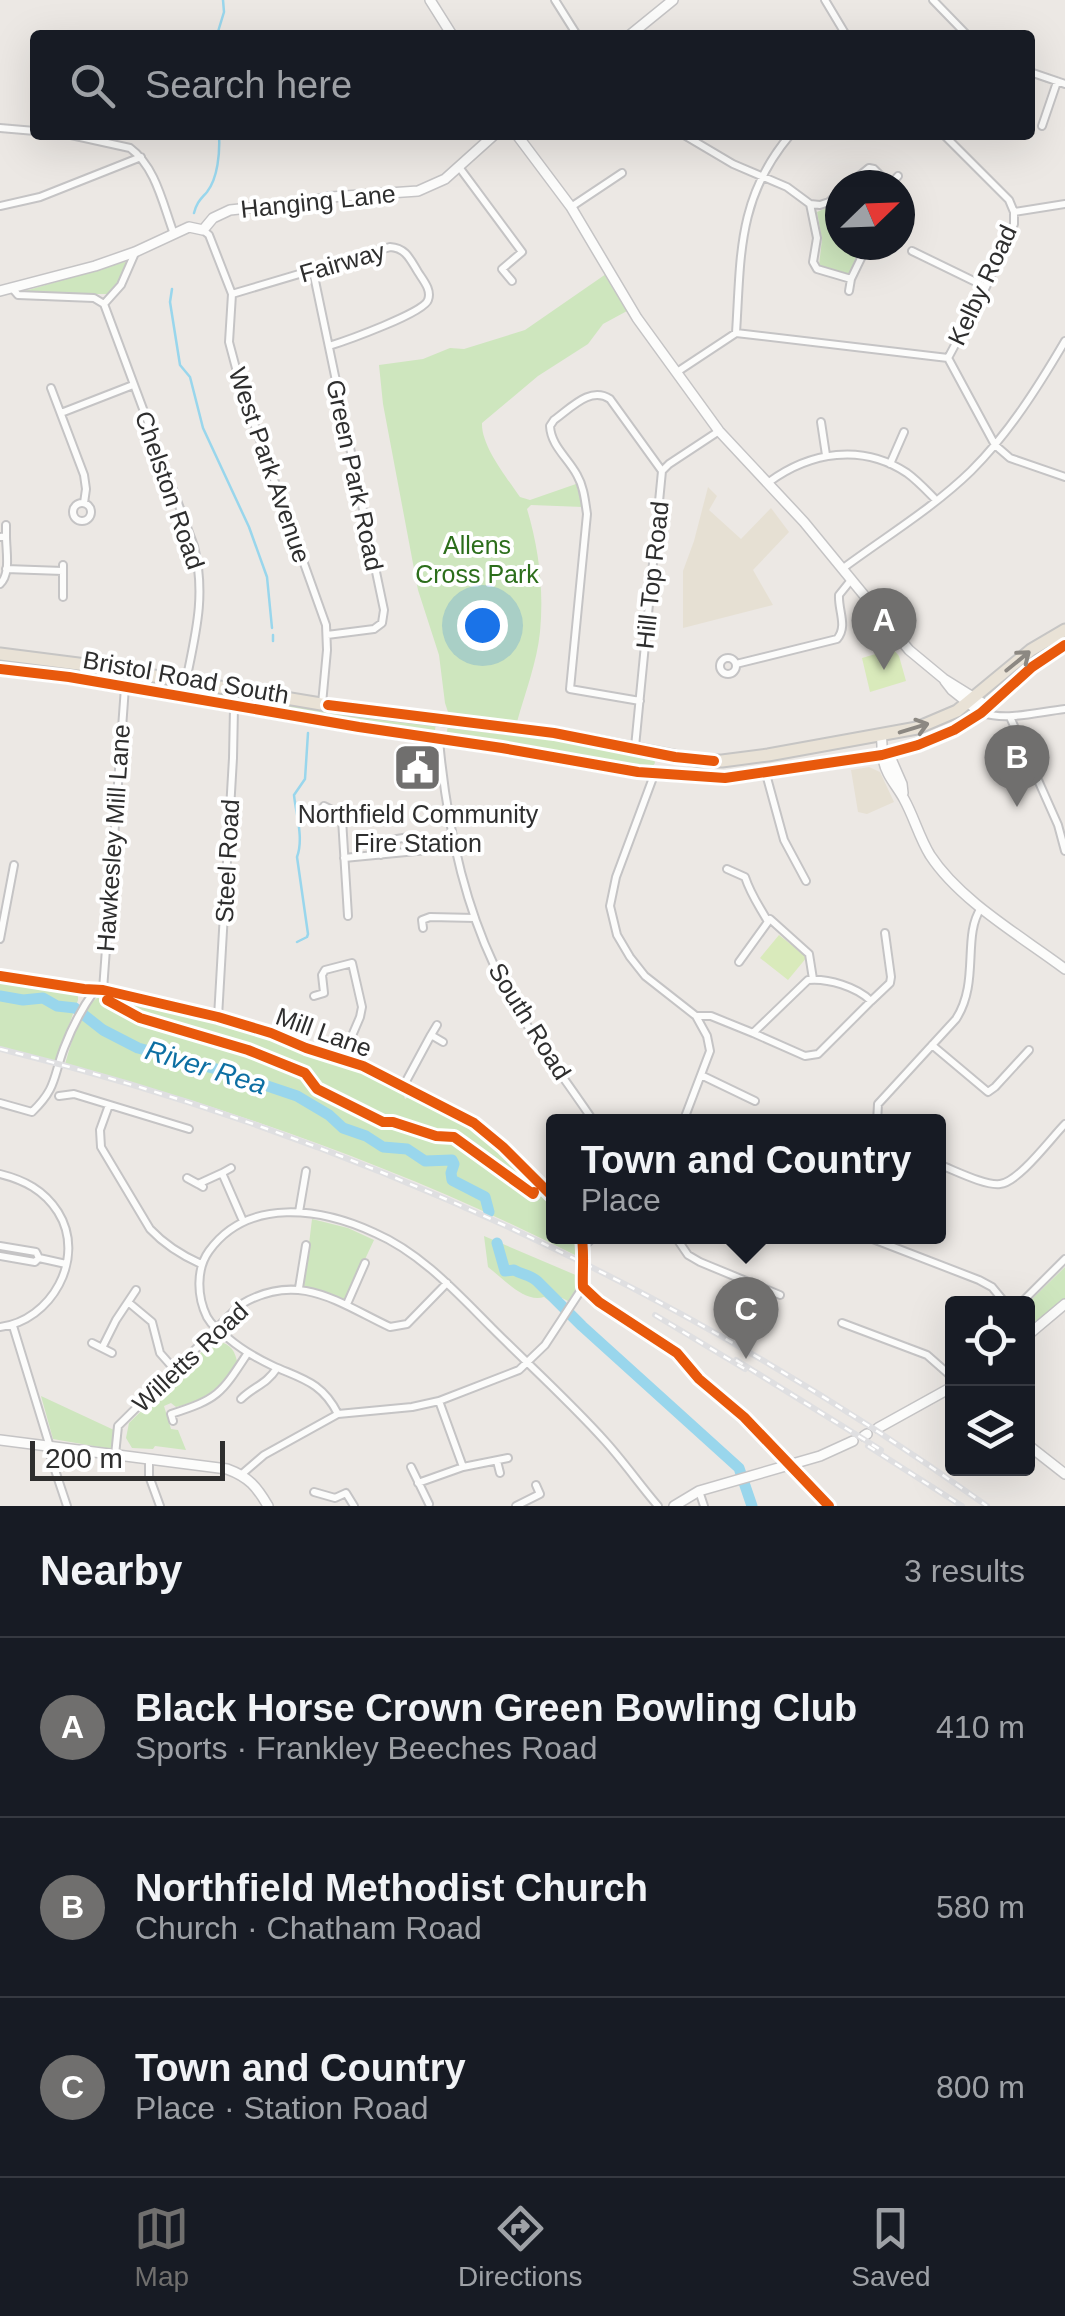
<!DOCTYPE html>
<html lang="en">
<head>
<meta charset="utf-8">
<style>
  body { margin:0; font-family:Arial,sans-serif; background:#20242c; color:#f1f3f6 }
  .controls { position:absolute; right:30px; bottom:30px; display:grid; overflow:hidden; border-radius:10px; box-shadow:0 10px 40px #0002 }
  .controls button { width:90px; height:90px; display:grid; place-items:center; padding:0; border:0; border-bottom:2px solid #363941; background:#171b24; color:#f1f3f6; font:50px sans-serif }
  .compass { position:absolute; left:825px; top:170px; width:90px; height:90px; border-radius:50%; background:#171b24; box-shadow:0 10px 40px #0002; rotate:67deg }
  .scale { position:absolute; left:30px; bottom:25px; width:195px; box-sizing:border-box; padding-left:10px; border:5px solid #2e2e2e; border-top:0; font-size:28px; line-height:35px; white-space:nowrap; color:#2e2e2e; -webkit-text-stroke:8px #fff; paint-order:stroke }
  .you { position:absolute; left:482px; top:625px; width:35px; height:35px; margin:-25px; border:8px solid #fff; border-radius:50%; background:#1a73e8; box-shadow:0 0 0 15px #1a73e833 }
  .badge { display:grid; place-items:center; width:65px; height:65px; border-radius:50%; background:#706f6e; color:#fff; font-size:32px; font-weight:700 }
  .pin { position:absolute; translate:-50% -82px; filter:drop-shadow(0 2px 5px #0008) }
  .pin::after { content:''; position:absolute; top:52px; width:35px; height:30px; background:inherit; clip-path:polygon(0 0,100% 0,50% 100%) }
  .popup { position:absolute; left:546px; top:1114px; width:400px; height:130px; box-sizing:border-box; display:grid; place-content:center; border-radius:10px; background:#171b24; filter:drop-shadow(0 2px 8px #0005); font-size:32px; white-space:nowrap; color:#9ea1a6 }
  .popup b { font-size:38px; color:#f1f3f6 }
  .popup::after { content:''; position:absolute; left:50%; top:100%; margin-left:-20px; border:20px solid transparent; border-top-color:#171b24 }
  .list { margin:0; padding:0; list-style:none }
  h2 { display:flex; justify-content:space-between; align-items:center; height:130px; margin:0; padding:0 40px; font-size:42px }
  h2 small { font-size:32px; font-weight:400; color:#9ea1a6 }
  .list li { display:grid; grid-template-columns:65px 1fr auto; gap:30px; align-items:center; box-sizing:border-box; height:180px; padding:0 40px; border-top:2px solid #363941 }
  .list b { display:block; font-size:38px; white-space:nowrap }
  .list p { margin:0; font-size:32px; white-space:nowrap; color:#9ea1a6 }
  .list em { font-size:32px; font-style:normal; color:#9ea1a6 }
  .icon { flex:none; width:55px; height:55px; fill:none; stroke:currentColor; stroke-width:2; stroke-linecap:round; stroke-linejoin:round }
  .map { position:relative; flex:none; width:1065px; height:1506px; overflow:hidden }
  .search { position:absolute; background:#171b24; box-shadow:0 10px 40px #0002; left:30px; right:30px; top:30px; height:110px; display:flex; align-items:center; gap:25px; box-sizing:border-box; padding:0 35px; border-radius:10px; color:#9ea1a6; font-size:38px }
  .sheet { height:670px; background:#171b24 }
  nav { display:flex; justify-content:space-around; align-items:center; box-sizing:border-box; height:140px; border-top:2px solid #363941; background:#171b24; font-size:28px; color:#9ea1a6 }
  nav a { display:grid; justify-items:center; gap:5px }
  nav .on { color:#706f6e }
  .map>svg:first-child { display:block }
  .education { fill:#e6e0d3 }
  .green { fill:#cee6be }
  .pitch { fill:#d9eabb }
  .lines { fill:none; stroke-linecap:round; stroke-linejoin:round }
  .stream { stroke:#99d6ec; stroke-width:2.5 }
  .river { stroke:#99d6ec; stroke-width:11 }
  .minor-tunnel { stroke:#c6c3c0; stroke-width:6; stroke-dasharray:6 3; stroke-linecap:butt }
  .minor-casing { stroke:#c5c4c5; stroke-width:10 }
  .tertiary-casing { stroke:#c5c4c5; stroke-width:12 }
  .trunk-casing { stroke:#c6c5c4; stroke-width:15 }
  .minor { stroke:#fcfcfb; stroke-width:6 }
  .tertiary { stroke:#fcfcfb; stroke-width:9 }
  .trunk { stroke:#e9e2d6; stroke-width:11 }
  .rail-casing { stroke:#dfdfe1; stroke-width:6 }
  .rail { stroke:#fff; stroke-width:2.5; stroke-dasharray:8; stroke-linecap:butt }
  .cycleway-casing { stroke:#fff; stroke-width:16 }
  .cycleway { stroke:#e8590c; stroke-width:10 }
  .oneway { stroke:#8c8882 }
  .labels { text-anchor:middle; stroke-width:8; stroke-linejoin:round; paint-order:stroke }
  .street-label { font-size:25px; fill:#2e2e2e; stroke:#fff }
  .park-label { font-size:25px; fill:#2c6e1b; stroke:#fff }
  .poi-label { font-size:25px; fill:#2e2e2e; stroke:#fff }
  .water-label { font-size:28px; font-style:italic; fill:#0d6fa3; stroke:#fff }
</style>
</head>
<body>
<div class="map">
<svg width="1065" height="1506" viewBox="0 0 1065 1506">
  <rect width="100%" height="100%" fill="#ece8e4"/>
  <path class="education" d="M 708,487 L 717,496 L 709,510 L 741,539 L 771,508 L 789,532 L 753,570 L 773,605 L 683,628 L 683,571 L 694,541 Z
    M 869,767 L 880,772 L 894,802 L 867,814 L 858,812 L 851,770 Z"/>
  <path class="green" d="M 840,202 L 840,245 L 857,245 L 860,251 L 851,276 L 831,272 L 819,266 L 822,239 L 817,212 Z
    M 128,261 L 121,279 L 107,294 L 27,294 L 25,291 Z
    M 606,274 L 627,311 L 603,324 L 588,344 L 538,376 L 482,423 C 481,446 507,478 520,497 L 530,500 L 576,484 L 583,507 L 531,505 L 527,509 C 539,549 544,590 540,632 C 537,662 525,693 517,722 L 452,715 L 448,712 L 445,703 L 439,655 L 418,590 L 383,404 L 379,365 L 423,359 L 450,348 L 464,349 L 525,330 Z
    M 133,676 L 436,724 L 434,736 L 134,685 L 130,682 Z
    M 448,725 L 572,742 L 654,759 L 655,763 L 650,770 L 446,737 Z
    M 0,980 L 78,993 L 78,1000 L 56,1061 L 0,1047 Z
    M 97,998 L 116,998 L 271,1038 L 312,1054 L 347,1063 L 402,1089 L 405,1099 L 413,1094 L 472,1125 L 536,1181 L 535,1183 L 553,1204 L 554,1236 L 577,1237 L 579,1243 L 577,1256 C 413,1173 241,1111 65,1064 C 72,1042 78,1012 97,998 Z
    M 312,1219 L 348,1228 L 374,1240 L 346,1300 L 304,1286 Z
    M 484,1236 L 578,1276 L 579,1287 L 570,1302 L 562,1298 L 551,1302 L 544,1297 C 524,1303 504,1279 488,1267 Z
    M 1065,1267 L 1065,1300 L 1038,1322 L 1030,1322 L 1028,1319 L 1027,1304 Z
    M 213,1341 C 227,1342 234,1347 237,1361 C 220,1388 208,1399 176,1407 L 171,1403 L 164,1406 L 171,1429 L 178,1430 L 186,1450 L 155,1446 L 153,1449 L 132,1448 L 126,1438 L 129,1423 Z
    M 41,1396 L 114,1430 L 111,1449 L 53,1439 Z"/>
  <path class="pitch" d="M 893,649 L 899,656 L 906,681 L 870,692 L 862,658 Z
    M 779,935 L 807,957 L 788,980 L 760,958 Z"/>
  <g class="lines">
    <path class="stream" d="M 217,35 L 224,12 L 223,0
      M 194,213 C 197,202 200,200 207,192 C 218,178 220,152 219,135
      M 172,289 L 170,302 L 180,365 L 190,377 L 203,428 L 249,527 L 267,577 L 272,628
      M 273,635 L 273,641
      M 297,942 L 307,937 L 308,934 L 297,857 C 304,838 296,815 294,795 L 305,779 L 308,733"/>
    <path class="river" d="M 0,996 L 23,1000 L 43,998 L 57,1006 L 75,1008 L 103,1030 L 138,1048 L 220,1070 L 297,1096 L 329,1115 L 343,1128 L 366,1136 L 383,1147 L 407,1149 L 425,1161 L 452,1160 L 454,1164 L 451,1173 L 452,1180 L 485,1197 L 489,1212
      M 497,1243 L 505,1271 L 514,1270 C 523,1275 530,1275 537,1281 L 582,1326 L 739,1468 L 752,1506"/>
    <path class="minor-tunnel" d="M 581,1258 L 582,1278"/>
    <defs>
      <path id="minor" d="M 555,0 L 577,35
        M 825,0 L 846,35
        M 933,0 L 967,35
        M 1030,72 L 1065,84
        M 1042,126 L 1057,82
        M 0,128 L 35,131
        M 71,135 L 130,148 C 156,167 163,205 174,234
        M 684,135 L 733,164 L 787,187 L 810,204 L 820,205 L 829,202 L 840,192
        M 944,135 L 1009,200 L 1014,212 L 1065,204
        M 459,167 L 522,252 L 502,269 L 512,281
        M 848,185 L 869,168 L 874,169 L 890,185 L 898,176
        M 810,204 L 817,238 L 813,262 L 817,269 L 851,279 L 866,248 L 863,245
        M 0,206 L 40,197 L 141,157
        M 571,207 L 622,173
        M 203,230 L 209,235 L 232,294 L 229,342 L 241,387 L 326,625 L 327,650 L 322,704
        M 866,248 L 877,251
        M 912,251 L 986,287
        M 313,271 L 384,610 L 382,623 L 374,629 L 327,635
        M 12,288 L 18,295 L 94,298 L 104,304 L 121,285 L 135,253
        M 849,291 L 851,279
        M 232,294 L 390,247 C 406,248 410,259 418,272 C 423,280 432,290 428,300 C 424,313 345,341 329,346
        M 104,304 L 194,546 C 206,595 196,632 186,681
        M 736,333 C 741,256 737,198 790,135
        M 948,358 L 986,287 L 1014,224 L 1014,212
        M 677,372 L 736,333 L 948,358 L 995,445 L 1010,458 L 1065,477
        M 51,388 L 84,475 L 86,489 L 84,503
        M 61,413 L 133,385
        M 821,422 L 826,455
        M 890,464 L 904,432
        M 769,482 C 810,452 862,443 907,473 C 918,481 927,491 936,500
        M73 512a9 9 0 1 1 18 0a9 9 0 1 1-18 0Z
        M 6,525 L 6,536
        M 0,537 L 6,536 C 6,551 11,574 0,584
        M 6,569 L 63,571
        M 842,569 C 885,537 933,508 971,471 C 1009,433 1038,387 1065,341
        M 63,597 L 63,565
        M720 666a8 8 0 1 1 16 0a8 8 0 1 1-16 0Z
        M 736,664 L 837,639 C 848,626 838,611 839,595 L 851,580
        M 640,701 L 570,689 L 587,514 C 585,501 584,487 577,475 C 568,458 551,446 550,426 L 554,420 C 571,408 590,386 610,399 L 662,471
        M 982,713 C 1008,721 1038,712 1065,709
        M 1010,717 L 1058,825 L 1065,851
        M 439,740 C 446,817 461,895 494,965 C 518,1020 561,1072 594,1122
        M 635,747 L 662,471 L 669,464 L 719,431
        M 766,774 L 784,840 L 806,881
        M 654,775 L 616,877 L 610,906 L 617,935 L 630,957 L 645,976 L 696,1016 L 707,1036 L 710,1051 L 683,1122
        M 324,806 L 340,814 L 342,819 L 348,916
        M 427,850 L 455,845
        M 344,858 L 427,850 L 409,837 L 385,841 L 381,855
        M 727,869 L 745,877 C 751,895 758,904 767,920
        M 423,928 L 422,920 L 430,917 L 475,918
        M 0,939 L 14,865
        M 739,962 L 770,919 L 809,954 L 813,979
        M 0,976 L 84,989 L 103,990 L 218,1017 L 271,1033 L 306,1048 L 363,1066 L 474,1123 L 503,1147 L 554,1198
        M 103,990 L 125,687
        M 314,996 L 324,993 L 322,975 L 325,970 L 352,963 L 362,1007 L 360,1017 L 342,1059
        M 697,1016 L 711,1016 L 753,1033 L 808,980 C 828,978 857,987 871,1001 L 890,983 L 891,977 L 885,933
        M 218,1017 L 233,758 L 234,707
        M 437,1025 L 431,1035 L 443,1042
        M 753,1033 L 805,1056 L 818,1054 L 871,1001
        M 932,1045 L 988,1092 L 995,1087 L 1029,1050
        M 701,1075 L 755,1101
        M 404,1085 L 431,1035
        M 59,1096 L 74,1094 L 189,1129
        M 0,1103 L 32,1112 C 57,1088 53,1077 64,1048 C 72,1027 82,1008 95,990
        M 109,1105 L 100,1130 L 101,1147 L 150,1229 C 165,1245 181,1255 201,1264
        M 877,1122 L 878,1104 L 956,1019 C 980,982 962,936 981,908
        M 938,1164 C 954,1170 985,1186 1000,1184 C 1019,1182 1051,1138 1065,1124
        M 231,1168 L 222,1173 L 243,1221
        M 0,1174 C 24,1180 44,1190 58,1212 C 87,1258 51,1321 0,1327
        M 187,1178 L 198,1184
        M 203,1187 L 198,1184 L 222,1173
        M 299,1212 L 306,1171
        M 675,1236 L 688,1255 L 700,1262 L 780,1295
        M 865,1236 L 979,1280 L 992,1287 L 1006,1304
        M 0,1246 L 36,1252 L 39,1258 L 35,1262 L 0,1256
        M 39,1258 L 66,1264
        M 581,1258 L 585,1245 L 595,1236
        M 582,1278 L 583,1287 L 599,1302 L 677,1353 L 699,1379 L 744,1417 L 829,1506
        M 299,1288 L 306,1245
        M 128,1302 L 152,1322 L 160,1353 L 175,1370
        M 347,1304 L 365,1263
        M 1020,1304 L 1065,1259
        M 842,1323 L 927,1355 L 952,1377
        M 13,1326 L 50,1447 L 50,1455 L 67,1506
        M 92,1343 L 112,1353
        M 102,1348 L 116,1320 L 136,1290
        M 241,1399 C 254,1386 266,1385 277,1368
        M 338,1414 C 322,1382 302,1379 273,1366 C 256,1358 242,1350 228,1338 C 220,1332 212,1326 207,1317 C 197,1297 196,1269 209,1251 C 248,1197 321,1208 375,1233 C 421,1253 457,1293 492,1328 C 530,1366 570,1402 605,1441 C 624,1462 640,1485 658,1506
        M 173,1421 L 171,1414 C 218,1399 221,1394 247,1354
        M 115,1455 L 118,1426 L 240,1305 C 298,1270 337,1302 390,1327 L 407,1324 L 447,1283
        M 149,1459 L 149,1476 L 160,1506
        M 497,1461 L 500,1473
        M 411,1467 L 429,1504
        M 463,1467 L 508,1458
        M 242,1474 L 264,1455 L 338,1414 L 412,1407 L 439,1401 L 519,1370 L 545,1345 L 583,1287
        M 418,1483 L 463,1467 L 439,1401
        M 699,1491 L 704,1506
        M 314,1492 L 335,1498 L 346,1493 L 354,1506
        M 516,1506 L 540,1494 L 536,1485"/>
      <path id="tertiary" d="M 430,0 L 452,35
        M 630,35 L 673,0
        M 517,135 L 571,207 L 637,318 L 719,431 L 804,522 L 909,650 L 944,679 L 989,707
        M 0,291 L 95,266 L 135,252 L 189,227 L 203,230 L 213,218 L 230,210 L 305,202 L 331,197 L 418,191 L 445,179 L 494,135
        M 945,681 L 952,690 L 981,713
        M 881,736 C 883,744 881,751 883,758 C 885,774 897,786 904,799 C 914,817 919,837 930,855 C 960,901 1021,936 1065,969
        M 888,752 L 902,784 L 903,793
        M 1028,1335 L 1065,1304
        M 878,1428 L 952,1387
        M 864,1436 L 867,1434
        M 0,1440 L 227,1469 C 249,1477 257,1487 268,1506
        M 1028,1445 L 1065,1474
        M 674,1506 L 699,1491 L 820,1456 L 853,1441"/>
      <path id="trunk" d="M 0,654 L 94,666 L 351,709 L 554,733 L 700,761 L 722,761 L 768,755 L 917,728 L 957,711 L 1031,650 L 1065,630
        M 0,669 L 69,677 L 359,727 L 502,748 L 638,772 L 725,778 L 882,755 L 918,745 L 954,730 L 981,713 L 1032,667 L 1065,645"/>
    </defs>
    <use href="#minor" class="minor-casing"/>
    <use href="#tertiary" class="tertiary-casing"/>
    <use href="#trunk" class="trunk-casing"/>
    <use href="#minor" class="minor"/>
    <use href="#tertiary" class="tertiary"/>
    <use href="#trunk" class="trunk"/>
    <defs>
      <path id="rail" d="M 0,1049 C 358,1137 687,1292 987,1506
        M 655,1315 L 745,1369
        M 736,1360 L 881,1450
        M 868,1446 L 962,1506"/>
    </defs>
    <use href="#rail" class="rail-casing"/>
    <use href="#rail" class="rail"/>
    <defs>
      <path id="cycleway" d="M 0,669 L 69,677 L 359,727 L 502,748 L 638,772 L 725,778 L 882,755 L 918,745 L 954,730 L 981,713 L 1032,667 L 1065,645
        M 328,705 L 554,733 L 675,757 L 714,761
        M 0,976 L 84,989 L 103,990 L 218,1017 L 271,1033 L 306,1048 L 363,1066 L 474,1123 L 503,1147 L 554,1198
        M 107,1000 L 140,1018 L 248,1050 L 305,1073 L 317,1089 L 383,1122 L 393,1122 L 436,1136 L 454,1137 L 533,1194 L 534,1192
        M 581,1236 C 585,1246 582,1274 583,1287 L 599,1302 L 677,1353 L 699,1379 L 744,1417 L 829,1506"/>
    </defs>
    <use href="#cycleway" class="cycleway-casing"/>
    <use href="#cycleway" class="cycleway"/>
  </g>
  <defs><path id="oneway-shaft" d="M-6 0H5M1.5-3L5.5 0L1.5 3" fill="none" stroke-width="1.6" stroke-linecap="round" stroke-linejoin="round" transform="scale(2.5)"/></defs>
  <g class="oneway">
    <use href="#oneway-shaft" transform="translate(1018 661) rotate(-39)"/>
    <use href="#oneway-shaft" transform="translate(914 728) rotate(-17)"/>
  </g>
  <defs>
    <symbol id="civic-square" viewBox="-11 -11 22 22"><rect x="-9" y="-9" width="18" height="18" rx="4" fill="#706f6e" stroke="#fff"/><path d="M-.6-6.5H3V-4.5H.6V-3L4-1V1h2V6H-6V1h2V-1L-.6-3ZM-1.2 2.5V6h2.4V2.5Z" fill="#fff"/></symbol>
  </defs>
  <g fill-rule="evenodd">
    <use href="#civic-square" x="390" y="740" width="55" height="55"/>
  </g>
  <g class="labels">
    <g class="street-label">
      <text transform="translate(318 201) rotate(-6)" y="9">Hanging Lane</text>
      <text transform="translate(342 262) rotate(-16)" y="9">Fairway</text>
      <text transform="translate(982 285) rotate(-65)" y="9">Kelby Road</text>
      <text transform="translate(270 465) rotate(71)" y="9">West Park Avenue</text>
      <text transform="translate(355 475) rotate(78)" y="9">Green Park Road</text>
      <text transform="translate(170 490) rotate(71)" y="9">Chelston Road</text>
      <text transform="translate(652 575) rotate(-84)" y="9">Hill Top Road</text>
      <text transform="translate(186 677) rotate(10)" y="9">Bristol Road South</text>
      <text transform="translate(113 838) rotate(-86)" y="9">Hawkesley Mill Lane</text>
      <text transform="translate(227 861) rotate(-87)" y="9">Steel Road</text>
      <text transform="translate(530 1021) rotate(58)" y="9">South Road</text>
      <text transform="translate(324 1032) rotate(20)" y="9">Mill Lane</text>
      <text transform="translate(190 1357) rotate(-43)" y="9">Willetts Road</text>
    </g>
    <g class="park-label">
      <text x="477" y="554">Allens<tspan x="477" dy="29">Cross Park</tspan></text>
    </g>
    <g class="poi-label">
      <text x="418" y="823">Northfield Community<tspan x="418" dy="29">Fire Station</tspan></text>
    </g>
    <g class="water-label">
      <text transform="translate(206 1067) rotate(17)" y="10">River Rea</text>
    </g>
  </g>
</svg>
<div class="controls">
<button><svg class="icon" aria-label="locate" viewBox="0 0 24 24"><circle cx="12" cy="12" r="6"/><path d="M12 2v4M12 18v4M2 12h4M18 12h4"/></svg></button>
<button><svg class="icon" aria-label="layers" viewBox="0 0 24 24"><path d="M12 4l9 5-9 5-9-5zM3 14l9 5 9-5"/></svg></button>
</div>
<svg class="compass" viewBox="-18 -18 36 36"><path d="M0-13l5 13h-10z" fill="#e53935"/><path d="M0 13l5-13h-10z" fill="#9ea1a6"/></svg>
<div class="scale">200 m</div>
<div class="you"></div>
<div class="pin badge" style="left:884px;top:670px">A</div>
<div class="pin badge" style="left:1017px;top:807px">B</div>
<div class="pin badge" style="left:746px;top:1359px">C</div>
<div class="popup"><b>Town and Country</b>Place</div>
<div class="search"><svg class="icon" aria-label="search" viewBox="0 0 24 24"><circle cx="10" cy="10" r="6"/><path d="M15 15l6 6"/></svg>Search here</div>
</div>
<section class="sheet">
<h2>Nearby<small>3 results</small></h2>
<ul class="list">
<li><span class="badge">A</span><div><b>Black Horse Crown Green Bowling Club</b><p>Sports · Frankley Beeches Road</p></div><em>410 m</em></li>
<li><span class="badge">B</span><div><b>Northfield Methodist Church</b><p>Church · Chatham Road</p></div><em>580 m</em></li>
<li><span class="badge">C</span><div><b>Town and Country</b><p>Place · Station Road</p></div><em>800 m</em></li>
</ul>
</section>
<nav>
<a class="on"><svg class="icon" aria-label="map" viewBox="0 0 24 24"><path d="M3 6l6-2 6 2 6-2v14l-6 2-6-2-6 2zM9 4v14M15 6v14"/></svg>Map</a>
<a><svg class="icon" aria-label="directions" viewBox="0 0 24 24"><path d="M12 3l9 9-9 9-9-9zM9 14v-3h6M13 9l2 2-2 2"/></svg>Directions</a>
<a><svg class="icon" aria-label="saved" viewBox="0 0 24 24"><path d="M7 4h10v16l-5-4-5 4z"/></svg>Saved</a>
</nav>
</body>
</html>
